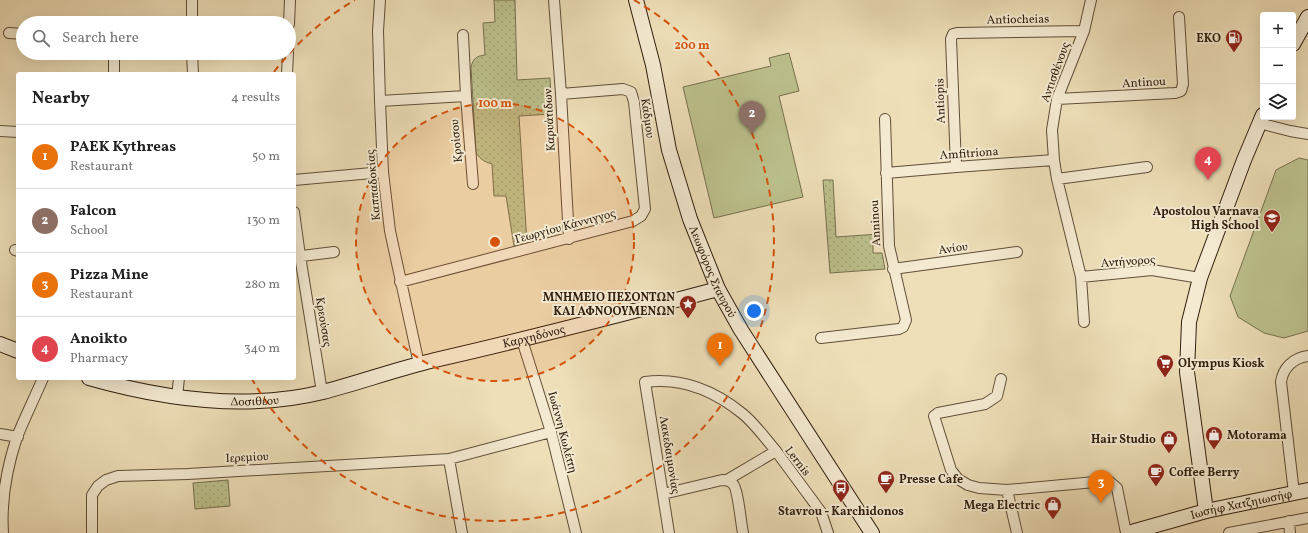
<!DOCTYPE html>
<html lang="en">
<head>
<meta charset="utf-8">
<style>
  body { margin:0; font-family:Vollkorn,serif; background:#f2f2f2; color:#222 }
  .controls { position:absolute; right:12px; top:12px; display:grid; overflow:hidden; border-radius:4px; box-shadow:0 4px 16px #0002 }
  .controls button { width:36px; height:36px; display:grid; place-items:center; padding:0; border:0; border-bottom:1px solid #e0e0e0; background:#fff; color:#222; font:20px sans-serif }
  .you { position:absolute; left:754px; top:311px; width:14px; height:14px; margin:-10px; border:3px solid #fff; border-radius:50%; background:#1a73e8; box-shadow:0 0 0 6px #1a73e833 }
  .badge { display:grid; place-items:center; width:26px; height:26px; border-radius:50%; background:#8f2418; color:#fff; font-size:13px; font-weight:700 }
  .pin { position:absolute; translate:-50% -33px; filter:drop-shadow(0 1px 2px #0008) }
  .pin::after { content:''; position:absolute; top:21px; width:14px; height:12px; background:inherit; clip-path:polygon(0 0,100% 0,50% 100%) }
  .list { margin:0; padding:0; list-style:none }
  h2 { display:flex; justify-content:space-between; align-items:center; height:52px; margin:0; padding:0 16px; font-size:17px }
  h2 small { font-size:13px; font-weight:400; color:#767676 }
  .list li { display:grid; grid-template-columns:26px 1fr auto; gap:12px; align-items:center; box-sizing:border-box; height:64px; padding:0 16px; border-top:1px solid #e0e0e0 }
  .list b { display:block; font-size:15px; white-space:nowrap }
  .list p { margin:0; font-size:13px; white-space:nowrap; color:#767676 }
  .list em { font-size:13px; font-style:normal; color:#767676 }
  .icon { flex:none; width:22px; height:22px; fill:none; stroke:currentColor; stroke-width:2; stroke-linecap:round; stroke-linejoin:round }
  .map { position:relative; flex:none; width:1308px; height:533px; overflow:hidden }
  .search { position:absolute; background:#fff; box-shadow:0 4px 16px #0002; left:16px; top:16px; width:280px; height:44px; display:flex; align-items:center; gap:10px; box-sizing:border-box; padding:0 14px; border-radius:22px; color:#767676; font-size:15px }
  .panel { position:absolute; background:#fff; box-shadow:0 4px 16px #0002; left:16px; top:72px; width:280px; height:308px; border-radius:4px }
  .map>svg:first-child { display:block }
  .park { fill:url(#park-dots); stroke:#76704e }
  .pitch { fill:#bcc18d; stroke:#76704e }
  .lines { fill:none; stroke-linecap:round; stroke-linejoin:round }
  .street-casing { stroke:#604e39; stroke-width:12 }
  .secondary-casing { stroke:#311e0f; stroke-width:16 }
  .street { stroke:#f4ead1; stroke-width:10 }
  .secondary { stroke:#f4ead1; stroke-width:14 }
  .ring { fill:none; stroke:#d6530c; stroke-width:2; stroke-dasharray:7 5 }
  .labels { text-anchor:middle; stroke-width:4; stroke-linejoin:round; paint-order:stroke }
  .street-label { font-size:12px; fill:#311e0f; stroke:#f4ead1 }
  .poi-label { font-size:12px; font-weight:bold; fill:#311e0f; stroke:#f4ead1; text-anchor:end }
  .centre { fill:#d6530c; stroke:#f4ead1; stroke-width:2 }
  .ring-label { font-size:12px; text-anchor:middle; font-weight:bold; fill:#d6530c; stroke:#f4ead1; stroke-width:4; stroke-linejoin:round; paint-order:stroke }
</style>
</head>
<body>
<div class="map">
<svg width="1308" height="533" viewBox="0 0 1308 533">
  <defs>
    <pattern id="park-dots" width="8" height="8" patternUnits="userSpaceOnUse"><rect width="8" height="8" fill="#bcc18d"/><path d="M2 2h.1M6 6h.1" fill="none" stroke="#a2a578" stroke-width="1.8" stroke-linecap="round"/></pattern>
  </defs>
  <rect width="100%" height="100%" fill="#eedfb8"/>
  <filter id="stains"><feTurbulence type="fractalNoise" baseFrequency=".005" numOctaves="4"/><feColorMatrix values="0 0 0 0 .2 0 0 0 0 .09 0 0 0 0 .02 0 0 0 .5 -.17"/></filter>
  <radialGradient id="worn" r=".72"><stop offset=".6" stop-color="#630" stop-opacity="0"/><stop offset="1" stop-color="#630" stop-opacity=".3"/></radialGradient>
  <path class="park" d="M 494,0 L 515,0 L 517,80 L 550,78 L 552,114 L 519,116 L 527,243 L 514,246 L 506,196 L 494,196 L 492,164 C 485,162 481,160 476,153 L 471,67 C 473,59 476,56 485,55 L 483,23 L 495,22 Z
    M 823,180 L 833,180 L 836,237 L 880,234 L 880,241 L 873,241 L 873,253 L 882,253 L 885,269 L 830,273 Z
    M 228,480 L 230,506 L 195,509 L 193,483 Z"/>
  <path class="pitch" d="M 789,53 L 799,91 L 779,96 L 803,197 L 714,218 L 683,87 L 771,66 L 769,58 Z
    M 1299,158 L 1308,160 L 1308,331 L 1284,338 L 1264,333 L 1238,317 L 1230,296 L 1276,170 Z"/>
  <g class="lines">
    <defs>
      <path id="street" d="M 380,0 L 378,31 L 380,101 L 383,172 L 390,231 L 419,364
        M 554,0 L 561,94 L 569,239
        M 192,23 L 192,0
        M 289,24 L 290,0
        M 9,33 L 23,34
        M 463,35 L 466,96 L 473,184
        M 192,53 L 193,74
        M 114,74 L 114,53
        M 287,74 L 288,53
        M 1057,99 L 1175,93 L 1181,91 L 1183,84 L 1179,17
        M 380,101 L 466,96
        M 1259,123 L 1290,131 L 1308,134
        M 0,131 L 18,132
        M 956,167 L 951,39 L 953,34 L 957,33 L 1084,31
        M 886,173 L 956,167 L 1054,160
        M 1057,179 L 1147,167
        M 294,180 L 383,172
        M 294,212 L 300,256 L 322,392
        M 15,250 L 18,251
        M 294,257 L 334,252
        M 893,269 L 1017,252
        M 1081,277 L 1152,270 L 1200,278
        M 400,282 L 633,221 L 641,216 L 645,209 L 634,102 L 631,92 L 623,89 L 561,94
        M 1084,322 L 1081,277 L 1057,179 L 1054,160 L 1052,130 L 1057,99 L 1084,31 L 1091,0
        M 821,338 L 899,329 L 903,327 L 906,320 L 889,246 L 885,119
        M 522,340 L 551,432 L 576,533
        M 1001,379 L 997,396 L 985,404 L 938,413 L 934,416 L 951,470 L 958,479 L 968,485 L 979,488 L 1007,490 L 1106,481 L 1110,482 L 1117,488 L 1126,533
        M 177,397 L 179,378
        M 0,434 L 18,437
        M 449,459 L 462,533
        M 727,480 L 776,451 L 821,512 L 828,533
        M 1007,490 L 1017,533
        M 1294,493 L 1281,382 C 1283,368 1293,358 1308,356
        M 663,494 L 722,480 C 726,480 730,480 733,484 C 738,489 741,524 743,533
        M 1289,521 L 1290,533
        M 3,533 C 1,501 7,467 17,437 C 25,417 35,397 43,378
        M 92,533 L 92,495 L 98,486 L 106,480 L 118,476 L 188,474 L 449,459 L 551,432
        M 669,533 L 645,382 C 681,377 715,391 743,414 C 755,424 765,438 776,451
        M 1229,533 L 1308,518"/>
      <g id="secondary">
        <path id="s1" d="M 636,0 L 653,65 L 669,150 L 690,219 L 718,289 L 741,330 L 872,533"/>
        <path d="M 1293,44 L 1308,17"/>
        <path d="M 0,344 L 18,351"/>
        <path id="s2" d="M 89,378 C 163,399 247,411 323,392 C 361,382 397,369 435,360 C 530,338 624,314 718,289"/>
        <path d="M 1206,511 L 1187,372 L 1189,322 L 1200,278 L 1244,160 L 1263,115"/>
        <path id="s3" d="M 1128,533 L 1206,511 L 1308,490"/>
      </g>
    </defs>
    <use href="#street" class="street-casing"/>
    <use href="#secondary" class="secondary-casing"/>
    <use href="#street" class="street"/>
    <use href="#secondary" class="secondary"/>
  </g>
  <circle cx="495" cy="242" r="139" fill="#d6530c" fill-opacity=".12"/>
  <g class="ring">
    <circle cx="495" cy="242" r="139"/>
    <path d="M274 72A279 279 0 0 1 355 0M634 0A279 279 0 1 1 252 379"/>
  </g>
  <defs>
    <symbol id="fuel-pin" viewBox="-11 -11 22 30"><path d="M0 17L-7.5 6A9.5 9.5 0 1 1 7.5 6Z" fill="#8f2418" stroke="#f4ead1"/><path d="M-5.5-6h7V0h2V4h1.3V-2.5L3-4.5l.8-.8L6-3V5H2.5V1h-1V6h-7ZM-4.2-4.7v3.2H.2V-4.7Z" fill="#fff"/></symbol>
    <symbol id="school-pin" viewBox="-11 -11 22 30"><path d="M0 17L-7.5 6A9.5 9.5 0 1 1 7.5 6Z" fill="#8f2418" stroke="#f4ead1"/><path d="M0-5L7-2L0 1L-7-2ZM-4 1L0 2.5L4 1V4Q0 6-4 4Z" fill="#fff"/></symbol>
    <symbol id="sight-pin" viewBox="-11 -11 22 30"><path d="M0 17L-7.5 6A9.5 9.5 0 1 1 7.5 6Z" fill="#8f2418" stroke="#f4ead1"/><path d="M0-6L1.8-2.2L6-1.7L2.9 1.2L3.7 5.4L0 3.3L-3.7 5.4L-2.9 1.2L-6-1.7L-1.8-2.2Z" fill="#fff"/></symbol>
    <symbol id="supermarket-pin" viewBox="-11 -11 22 30"><path d="M0 17L-7.5 6A9.5 9.5 0 1 1 7.5 6Z" fill="#8f2418" stroke="#f4ead1"/><path d="M-6-5.5h2.5l.6 2H6L4.5 2H-2.5L-4.4-4H-6ZM-1.5 3.2a1.3 1.3 0 1 0 .1 0ZM3 3.2a1.3 1.3 0 1 0 .1 0Z" fill="#fff"/></symbol>
    <symbol id="shop-pin" viewBox="-11 -11 22 30"><path d="M0 17L-7.5 6A9.5 9.5 0 1 1 7.5 6Z" fill="#8f2418" stroke="#f4ead1"/><path d="M-5-2.5h2.3a2.7 3.5 0 0 1 5.4 0H5L5.5 6h-11ZM-1.5-2.5h3a1.5 2.3 0 0 0-3 0Z" fill="#fff"/></symbol>
    <symbol id="cafe-pin" viewBox="-11 -11 22 30"><path d="M0 17L-7.5 6A9.5 9.5 0 1 1 7.5 6Z" fill="#8f2418" stroke="#f4ead1"/><path d="M-5.5-4.5H6V0H3Q3 3.5 0 3.5H-2.5Q-5.5 3.5-5.5 0ZM3-3.2v2h1.7v-2ZM-6 4.5H4V6H-6Z" fill="#fff"/></symbol>
    <symbol id="bus-pin" viewBox="-11 -11 22 30"><path d="M0 17L-7.5 6A9.5 9.5 0 1 1 7.5 6Z" fill="#8f2418" stroke="#f4ead1"/><path d="M-5-6H5V4H4V6H2V4H-2V6H-4V4H-5ZM-3.5-4V0h7V-4ZM-3.5 1.2v1.5H-2V1.2ZM2 1.2v1.5H3.5V1.2Z" fill="#fff"/></symbol>
  </defs>
  <g fill-rule="evenodd">
    <use href="#fuel-pin" x="1224" y="28" width="20" height="27"/>
    <use href="#school-pin" x="1262" y="208" width="20" height="27"/>
    <use href="#sight-pin" x="678" y="294" width="20" height="27"/>
    <use href="#supermarket-pin" x="1155" y="353" width="20" height="27"/>
    <use href="#shop-pin" x="1204" y="425" width="20" height="27"/>
    <use href="#shop-pin" x="1159" y="429" width="20" height="27"/>
    <use href="#cafe-pin" x="1146" y="462" width="20" height="27"/>
    <use href="#cafe-pin" x="876" y="469" width="20" height="27"/>
    <use href="#bus-pin" x="831" y="478" width="20" height="27"/>
    <use href="#shop-pin" x="1043" y="495" width="20" height="27"/>
  </g>
  <g class="labels">
    <g class="street-label">
      <text transform="translate(1018 19) rotate(-1)" y="4">Antiocheias</text>
      <text transform="translate(1055 72) rotate(-70)" y="4">Αντισθένους</text>
      <text transform="translate(1144 82) rotate(-3)" y="4">Antinou</text>
      <text transform="translate(940 101) rotate(-92)" y="4">Antiopis</text>
      <text transform="translate(648 118) rotate(82)" y="4">Κάδμου</text>
      <text transform="translate(549 120) rotate(-93)" y="4">Καρυάτιδων</text>
      <text transform="translate(456 141) rotate(-95)" y="4">Κροίσου</text>
      <text transform="translate(969 153) rotate(-4)" y="4">Amfitriona</text>
      <text transform="translate(373 185) rotate(-95)" y="4">Καππαδοκίας</text>
      <text transform="translate(875 223) rotate(-93)" y="4">Anninou</text>
      <text transform="translate(565 226) rotate(-15)" y="4">Γεωργίου Κάννιγγος</text>
      <text transform="translate(953 248) rotate(-8)" y="4">Ανίου</text>
      <text transform="translate(1128 261) rotate(-4)" y="4">Αντήνορος</text>
      <text dy="4" stroke="none"><textPath href="#s1" startOffset="283">Λεωφόρος Σταυρού</textPath></text>
      <text transform="translate(324 322) rotate(81)" y="4">Κρεούσας</text>
      <text dy="4" stroke="none"><textPath href="#s2" startOffset="455">Καρχηδόνος</textPath></text>
      <text dy="4" stroke="none"><textPath href="#s2" startOffset="168">Δοσιθέου</textPath></text>
      <text transform="translate(563 432) rotate(75)" y="4">Ιωάννη Κωλέττη</text>
      <text transform="translate(670 455) rotate(81)" y="4">Λακεδαιμονίας</text>
      <text transform="translate(247 457) rotate(-3)" y="4">Ιερεμίου</text>
      <text transform="translate(798 461) rotate(52)" y="4">Lernis</text>
      <text dy="4" stroke="none"><textPath href="#s3" startOffset="117">Ιωσήφ Χατζηιωσήφ</textPath></text>
    </g>
    <g class="poi-label">
      <text x="1221" y="42">EKO</text>
      <text x="1259" y="215">Apostolou Varnava<tspan x="1259" dy="14">High School</tspan></text>
      <text x="675" y="301">ΜΝΗΜΕΙΟ ΠΕΣΟΝΤΩΝ<tspan x="675" dy="14">ΚΑΙ ΑΦΝΟΟΥΜΕΝΩΝ</tspan></text>
      <text x="1178" y="367" text-anchor="start">Olympus Kiosk</text>
      <text x="1227" y="439" text-anchor="start">Motorama</text>
      <text x="1156" y="443">Hair Studio</text>
      <text x="1169" y="476" text-anchor="start">Coffee Berry</text>
      <text x="899" y="483" text-anchor="start">Presse Cafe</text>
      <text x="1040" y="509">Mega Electric</text>
      <text x="841" y="515" text-anchor="middle">Stavrou - Karchidonos</text>
    </g>
  </g>
  <circle cx="495" cy="242" r="6" class="centre"/>
  <g class="ring-label">
    <text x="692" y="49">200 m</text>
    <text x="495" y="107">100 m</text>
  </g>
  <rect width="100%" height="100%" filter="url(#stains)"/>
  <rect width="100%" height="100%" fill="url(#worn)"/>
</svg>
<div class="controls">
<button>+</button>
<button>−</button>
<button><svg class="icon" aria-label="layers" viewBox="0 0 24 24"><path d="M12 4l9 5-9 5-9-5zM3 14l9 5 9-5"/></svg></button>
</div>
<div class="you"></div>
<div class="pin badge" style="left:720px;top:366px;background:#e8710a">1</div>
<div class="pin badge" style="left:752px;top:134px;background:#8d6e63">2</div>
<div class="pin badge" style="left:1101px;top:503px;background:#e8710a">3</div>
<div class="pin badge" style="left:1208px;top:180px;background:#e0444e">4</div>
<div class="search"><svg class="icon" aria-label="search" viewBox="0 0 24 24"><circle cx="10" cy="10" r="6"/><path d="M15 15l6 6"/></svg>Search here</div>
<section class="panel">
<h2>Nearby<small>4 results</small></h2>
<ul class="list">
<li><span class="badge" style="background:#e8710a">1</span><div><b>PAEK Kythreas</b><p>Restaurant</p></div><em>50 m</em></li>
<li><span class="badge" style="background:#8d6e63">2</span><div><b>Falcon</b><p>School</p></div><em>130 m</em></li>
<li><span class="badge" style="background:#e8710a">3</span><div><b>Pizza Mine</b><p>Restaurant</p></div><em>280 m</em></li>
<li><span class="badge" style="background:#e0444e">4</span><div><b>Anoikto</b><p>Pharmacy</p></div><em>340 m</em></li>
</ul>
</section>
</div>
</body>
</html>
